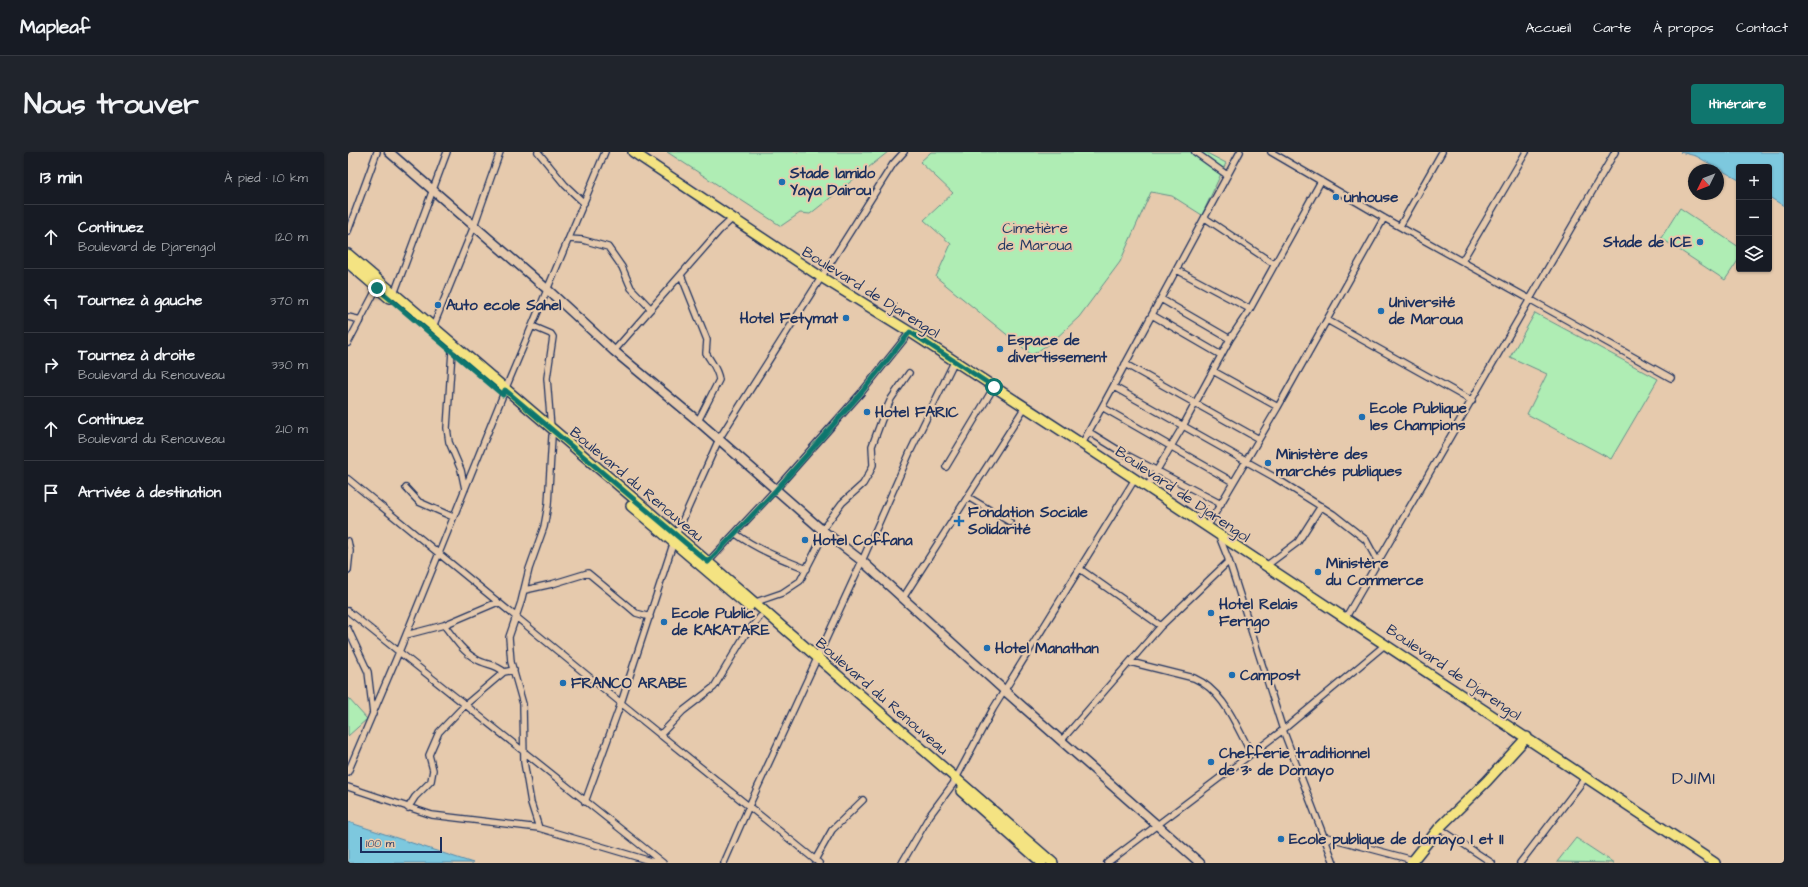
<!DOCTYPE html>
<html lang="fr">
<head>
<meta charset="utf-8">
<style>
  body { margin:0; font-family:"Architects Daughter",sans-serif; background:#20242c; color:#f1f3f6 }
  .controls { position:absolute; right:12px; top:12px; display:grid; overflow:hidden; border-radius:4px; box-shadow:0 1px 3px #0004 }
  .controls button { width:36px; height:36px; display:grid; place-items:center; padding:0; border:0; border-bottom:1px solid #363941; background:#171b24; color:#f1f3f6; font:20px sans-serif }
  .compass { position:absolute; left:1340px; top:12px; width:36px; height:36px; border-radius:50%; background:#171b24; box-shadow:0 1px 3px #0004; rotate:227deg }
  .scale { position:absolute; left:12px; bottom:10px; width:82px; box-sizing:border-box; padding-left:4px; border:2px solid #1b2f5e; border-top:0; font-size:11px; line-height:14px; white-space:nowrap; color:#1b2f5e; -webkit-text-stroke:3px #e6caad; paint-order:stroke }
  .stop { position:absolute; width:12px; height:12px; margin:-9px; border:3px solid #0f766e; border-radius:50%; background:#fff }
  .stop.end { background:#0f766e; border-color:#fff; box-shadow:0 1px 4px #0008 }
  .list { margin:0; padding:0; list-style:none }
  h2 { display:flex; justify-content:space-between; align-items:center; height:52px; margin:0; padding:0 16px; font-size:17px }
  h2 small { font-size:13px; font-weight:400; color:#9ea1a6 }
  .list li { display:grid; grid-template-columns:26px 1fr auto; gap:12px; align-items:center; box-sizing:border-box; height:64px; padding:0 16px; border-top:1px solid #363941 }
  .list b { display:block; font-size:15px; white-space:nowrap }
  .list p { margin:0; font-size:13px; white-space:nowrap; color:#9ea1a6 }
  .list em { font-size:13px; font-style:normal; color:#9ea1a6 }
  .icon { flex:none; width:22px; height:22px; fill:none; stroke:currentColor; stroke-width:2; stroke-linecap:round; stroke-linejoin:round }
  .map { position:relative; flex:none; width:1436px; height:711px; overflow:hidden; border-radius:4px }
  header { display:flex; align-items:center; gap:24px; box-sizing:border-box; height:56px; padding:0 20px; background:#171b24; border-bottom:1px solid #363941 }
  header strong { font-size:19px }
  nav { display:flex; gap:22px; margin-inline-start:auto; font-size:14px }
  .intro { display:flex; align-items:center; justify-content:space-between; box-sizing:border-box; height:96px; padding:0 24px }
  h1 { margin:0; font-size:28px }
  .button { padding:10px 18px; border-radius:4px; background:#0f766e; color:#fff; font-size:14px; font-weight:700 }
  main { display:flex; gap:24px; padding:0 24px }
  aside { flex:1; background:#171b24; border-radius:4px; box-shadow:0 1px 3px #0004 }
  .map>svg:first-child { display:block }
  .green { fill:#afedb4; stroke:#658e89 }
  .water { fill:#7dc8de; stroke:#568bab }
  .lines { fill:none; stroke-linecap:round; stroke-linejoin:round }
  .street-casing { stroke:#1b2f5e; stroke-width:8 }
  .secondary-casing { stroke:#1b2f5e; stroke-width:11 }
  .primary-casing { stroke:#1b2f5e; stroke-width:12 }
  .street { stroke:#e6caad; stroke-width:5.5 }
  .secondary { stroke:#e6caad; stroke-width:8 }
  .primary { stroke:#f4e382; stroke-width:9 }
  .route { stroke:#0f766e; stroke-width:5 }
  .poi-dot { fill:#1f6fb2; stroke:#e6caad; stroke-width:1.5 }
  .labels { text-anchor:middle; stroke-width:4; stroke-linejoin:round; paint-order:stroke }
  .poi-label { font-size:15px; font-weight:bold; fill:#1b2f5e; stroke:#e6caad; text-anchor:start }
  .park-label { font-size:15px; fill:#223862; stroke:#e6caad }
  .street-label { font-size:15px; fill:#1b2f5e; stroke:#e6caad }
  .quarter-label { font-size:17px; letter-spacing:1px; fill:#1b2f5e; stroke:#e6caad }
</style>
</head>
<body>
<header>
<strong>Mapleaf</strong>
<nav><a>Accueil</a><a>Carte</a><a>À propos</a><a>Contact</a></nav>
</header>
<div class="intro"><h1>Nous trouver</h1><a class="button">Itinéraire</a></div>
<main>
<aside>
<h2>13 min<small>À pied · 1.0 km</small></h2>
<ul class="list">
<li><svg class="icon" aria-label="ahead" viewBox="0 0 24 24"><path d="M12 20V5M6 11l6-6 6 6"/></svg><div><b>Continuez</b><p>Boulevard de Djarengol</p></div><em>120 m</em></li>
<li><svg class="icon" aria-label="left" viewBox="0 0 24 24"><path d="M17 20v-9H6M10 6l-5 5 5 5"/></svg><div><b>Tournez à gauche</b></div><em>370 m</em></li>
<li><svg class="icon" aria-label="right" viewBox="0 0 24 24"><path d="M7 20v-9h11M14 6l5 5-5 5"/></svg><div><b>Tournez à droite</b><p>Boulevard du Renouveau</p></div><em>330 m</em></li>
<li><svg class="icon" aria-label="ahead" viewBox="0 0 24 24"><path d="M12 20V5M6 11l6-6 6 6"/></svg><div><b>Continuez</b><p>Boulevard du Renouveau</p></div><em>210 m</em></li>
<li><svg class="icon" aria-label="arrive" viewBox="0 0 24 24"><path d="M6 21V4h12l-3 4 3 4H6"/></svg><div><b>Arrivée à destination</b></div></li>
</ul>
</aside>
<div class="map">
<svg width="1436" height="711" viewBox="0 0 1436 711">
  <rect width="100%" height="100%" fill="#e6caad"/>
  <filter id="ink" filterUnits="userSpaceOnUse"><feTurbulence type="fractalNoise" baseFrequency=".025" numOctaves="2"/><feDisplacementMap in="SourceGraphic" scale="8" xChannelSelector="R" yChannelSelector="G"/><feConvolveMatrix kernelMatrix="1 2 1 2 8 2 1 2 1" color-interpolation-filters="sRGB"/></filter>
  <g filter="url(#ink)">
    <path class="green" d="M 319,0 L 540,0 L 462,62 L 452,61 L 433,74 Z
      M 583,0 L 857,0 L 878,11 L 854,63 L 824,44 L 803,40 L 772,110 L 731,165 L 705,189 L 684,203 L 588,125 L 603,92 L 576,68 L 605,41 L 572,10 Z
      M 1332,56 L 1391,95 L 1391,107 L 1377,128 L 1313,86 Z
      M 1187,161 L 1310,227 L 1263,307 L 1179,262 L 1199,222 L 1162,205 Z
      M 0,546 L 19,567 L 0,584 Z
      M 1228,686 L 1266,711 L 1209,710 Z"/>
    <path class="water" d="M 1332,0 L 1436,0 L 1436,54 L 1421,45 L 1421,15 L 1391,15 L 1391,28 L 1348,4 Z
      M 0,670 L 125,711 L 0,711 Z"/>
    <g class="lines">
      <defs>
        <path id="street" d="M 190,0 L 217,33 L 236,51
          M 847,0 L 879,23
          M 923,0 L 1036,66 L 1323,226
          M 857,66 L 926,112
          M 1052,74 L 1094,0
          M 0,79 L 29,0
          M 221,87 L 235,88 L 260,95 L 274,115 L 283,136 L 303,157
          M 1114,109 L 1178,0
          M 829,118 L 902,157
          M 333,123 L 359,188 L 358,201 C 363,210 370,217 371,228 L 350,269
          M 46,142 L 99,0
          M 813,147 L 882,187
          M 804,163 L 873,203
          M 0,165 L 13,168
          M 979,168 L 1124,249
          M 184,174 L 203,182 L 205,185 L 199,226 L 203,276
          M 85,175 L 126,74 L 152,0
          M 0,191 L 29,136
          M 104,199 L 99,276 L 101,290 L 113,318 L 117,337
          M 266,199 L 371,79 L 384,67
          M 777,212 L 911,287
          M 865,219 L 930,255
          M 766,235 L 926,325 L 985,362 L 1018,388 L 1030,410
          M 754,255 L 885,330
          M 741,280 L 775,301 L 873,352
          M 734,292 L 892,0
          M 598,315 L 646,235
          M 0,327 L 273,551 L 471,711
          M 799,335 L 835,274 L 882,187 L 902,157 L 973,29
          M 58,336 L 71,350 L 105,365
          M 620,345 L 662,370
          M 859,375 L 930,255 L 1036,66
          M 388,382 C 410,398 434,407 459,417
          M 871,384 L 881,409 L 935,578 L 986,711
          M 0,389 L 2,399 L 0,418
          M 360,410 L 428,337 L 513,241 L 562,180
          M 918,414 L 950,390 L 973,354
          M 732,417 L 813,474
          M 177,438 L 204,432 L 240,421 L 281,455 L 288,461 L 302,465
          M 555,446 L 677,255
          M 405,451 L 434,441 L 452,429 L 472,390 L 474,378 L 494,351 L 515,332 L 522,320 L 525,313 L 524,294 L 534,267 L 543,247 L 561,221
          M 0,459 L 315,711
          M 998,465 L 1267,0
          M 96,473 C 105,485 115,500 128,507 C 137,513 148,512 156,520 L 166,518
          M 0,477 L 20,520 L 25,562
          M 58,483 L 96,473 L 150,450
          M 782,510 L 846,526 C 876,539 888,574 903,601
          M 312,583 L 335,559 L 366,535 L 397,483 L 412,465
          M 713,589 L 813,474 L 881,409
          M 0,620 L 51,500 L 157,238 L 257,0
          M 0,635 L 84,663 L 191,676 L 309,711
          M 237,650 L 273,551 L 328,383 L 371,287 L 545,12 L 556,0
          M 60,656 L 67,645 L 83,629 L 85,618 L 81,603 L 91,580 L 117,553 L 156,520
          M 191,676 L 183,651 L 176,610 L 175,552 L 163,510 L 161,485 L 173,450 L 181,417 L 196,375 L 200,353 L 204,284
          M 1091,676 L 1144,711
          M 975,684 L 1065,708
          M 467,708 L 484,678 L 515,648
          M 376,711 L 401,654 L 514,409 L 563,298 L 606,210
          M 554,711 L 582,663 L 605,632 L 645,557 L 787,327
          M 759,711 L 935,578 L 1038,492
          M 1172,711 L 1238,625"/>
        <path id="secondary" d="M 41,0 L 200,138 L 266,199 L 350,269 L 474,378 L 514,409 L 657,539 L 852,711"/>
        <path id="primary" d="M 285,0 L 473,125 L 562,180 L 734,292 L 1367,711
          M 0,102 L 360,410 L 705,711
          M 0,111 L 41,146
          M 283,354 L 401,455
          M 613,639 L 694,711
          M 1063,711 L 1091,676 L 1139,629 L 1179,585"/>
      </defs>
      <use href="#street" class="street-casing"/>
      <use href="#secondary" class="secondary-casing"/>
      <use href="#primary" class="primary-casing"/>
      <use href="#street" class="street"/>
      <use href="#secondary" class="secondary"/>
      <use href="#primary" class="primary"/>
    </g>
  </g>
  <g class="lines" filter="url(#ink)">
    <path class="route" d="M 29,136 L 155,243 L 157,238 L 360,410 L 428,338 L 513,241 L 562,180 L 646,235"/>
  </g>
  <g class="poi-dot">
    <circle cx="434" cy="30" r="4"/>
    <circle cx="988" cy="45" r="4"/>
    <circle cx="1352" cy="90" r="4"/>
    <circle cx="90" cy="153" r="4"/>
    <circle cx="1033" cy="159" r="4"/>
    <circle cx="498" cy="166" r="4"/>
    <circle cx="652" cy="197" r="4"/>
    <circle cx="519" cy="260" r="4"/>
    <circle cx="1014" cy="265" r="4"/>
    <circle cx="920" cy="311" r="4"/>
    <path d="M609 363h4v4h4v4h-4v4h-4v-4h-4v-4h4z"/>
    <circle cx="457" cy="388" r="4"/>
    <circle cx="970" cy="420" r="4"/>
    <circle cx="863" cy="461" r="4"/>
    <circle cx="316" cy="470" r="4"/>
    <circle cx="639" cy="496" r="4"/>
    <circle cx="884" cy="523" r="4"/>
    <circle cx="215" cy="531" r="4"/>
    <circle cx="863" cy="610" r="4"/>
    <circle cx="933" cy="687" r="4"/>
  </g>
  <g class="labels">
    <g class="poi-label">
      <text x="442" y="26">Stade lamido<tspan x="442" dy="17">Yaya Dairou</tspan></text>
      <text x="996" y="50">unhouse</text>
      <text x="1344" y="95" text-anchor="end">Stade de ICE</text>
      <text x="1041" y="155">Université<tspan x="1041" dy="17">de Maroua</tspan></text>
      <text x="98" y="158">Auto ecole Sahel</text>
      <text x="490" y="171" text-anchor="end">Hotel Fetymat</text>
      <text x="660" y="193">Espace de<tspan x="660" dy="17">divertissement</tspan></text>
      <text x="1022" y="261">Ecole Publique<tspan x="1022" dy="17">les Champions</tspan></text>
      <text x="527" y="265">Hotel FARIC</text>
      <text x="928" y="307">Ministère des<tspan x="928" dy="17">marchés publiques</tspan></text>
      <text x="620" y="365">Fondation Sociale<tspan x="620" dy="17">Solidarité</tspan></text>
      <text x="465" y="393">Hotel Coffana</text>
      <text x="978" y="416">Ministère<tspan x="978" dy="17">du Commerce</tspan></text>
      <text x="871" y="457">Hotel Relais<tspan x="871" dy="17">Ferngo</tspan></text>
      <text x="324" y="466">Ecole Public<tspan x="324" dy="17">de KAKATARE</tspan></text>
      <text x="647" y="501">Hotel Manathan</text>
      <text x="892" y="528">Campost</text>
      <text x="223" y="536">FRANCO ARABE</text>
      <text x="871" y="606">Chefferie traditionnel<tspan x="871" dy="17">de 3° de Domayo</tspan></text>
      <text x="941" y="692">Ecole publique de domayo I et II</text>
    </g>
    <g class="park-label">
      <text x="687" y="81">Cimetière<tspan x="687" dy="17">de Maroua</tspan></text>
    </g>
    <g class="street-label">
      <text transform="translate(523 140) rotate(32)" y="5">Boulevard de Djarengol</text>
      <text transform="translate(289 332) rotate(40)" y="5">Boulevard du Renouveau</text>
      <text transform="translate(835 342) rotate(34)" y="5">Boulevard de Djarengol</text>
      <text transform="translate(1106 520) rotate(34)" y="5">Boulevard de Djarengol</text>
      <text transform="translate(534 544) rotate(41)" y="5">Boulevard du Renouveau</text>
    </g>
    <g class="quarter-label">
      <text x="1346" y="632">DJIMI</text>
    </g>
  </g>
</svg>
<div class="controls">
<button>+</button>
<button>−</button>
<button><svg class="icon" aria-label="layers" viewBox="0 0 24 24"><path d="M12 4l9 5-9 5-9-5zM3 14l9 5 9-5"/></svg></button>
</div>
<svg class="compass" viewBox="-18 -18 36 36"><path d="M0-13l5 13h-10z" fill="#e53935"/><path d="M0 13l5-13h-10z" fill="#9ea1a6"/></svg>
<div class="scale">100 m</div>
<div class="stop" style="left:646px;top:235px"></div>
<div class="stop end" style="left:29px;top:136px"></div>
</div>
</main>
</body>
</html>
